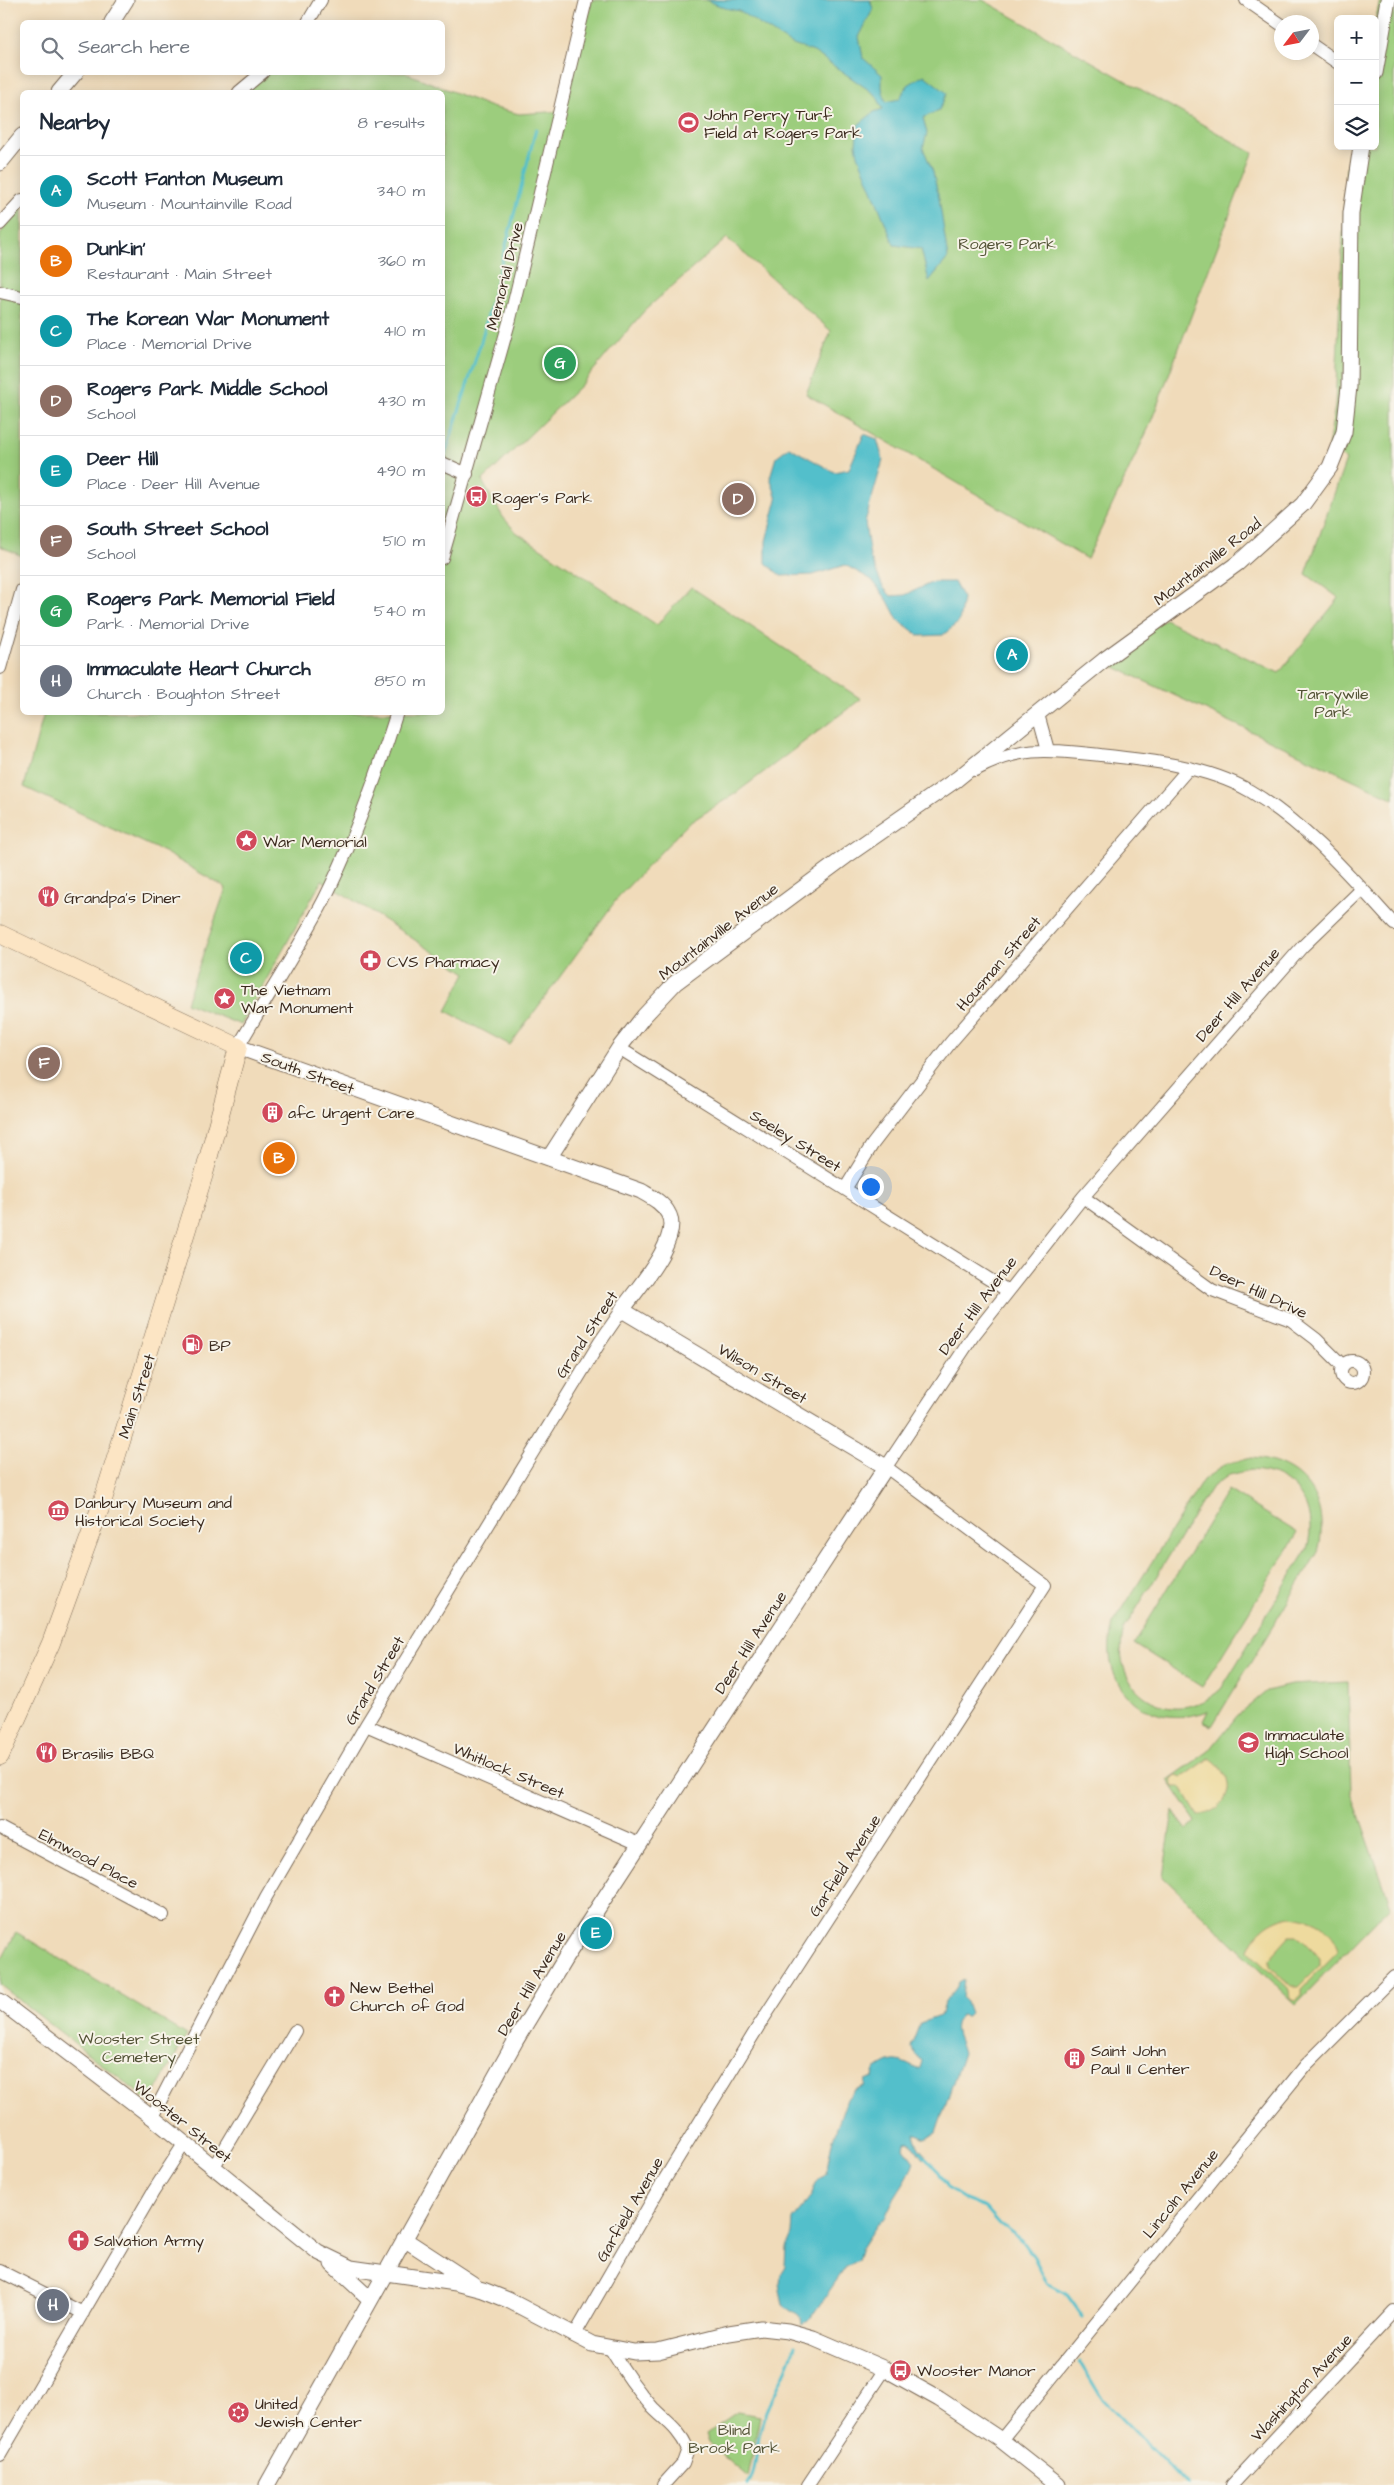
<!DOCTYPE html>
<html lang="en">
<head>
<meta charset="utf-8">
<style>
  body { margin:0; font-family:"Architects Daughter",sans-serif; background:#f2f2f3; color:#1f2937 }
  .controls { position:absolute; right:15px; top:15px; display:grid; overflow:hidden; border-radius:8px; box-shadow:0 2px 12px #0003 }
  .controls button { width:45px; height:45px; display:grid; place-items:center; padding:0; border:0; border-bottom:1px solid #e0e1e3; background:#fff; color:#1f2937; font:25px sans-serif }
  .compass { position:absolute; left:1274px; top:15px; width:45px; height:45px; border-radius:50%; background:#fff; box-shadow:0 2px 12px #0003; rotate:238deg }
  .you { position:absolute; left:870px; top:1186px; width:18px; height:18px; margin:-12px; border:4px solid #fff; border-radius:50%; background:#1a73e8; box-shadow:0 0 0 8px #1a73e833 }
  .badge { display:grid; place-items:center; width:32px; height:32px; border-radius:50%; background:#d1495b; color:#fff; font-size:16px; font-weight:700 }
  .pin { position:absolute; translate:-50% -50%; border:2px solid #fff; box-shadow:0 1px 5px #0006 }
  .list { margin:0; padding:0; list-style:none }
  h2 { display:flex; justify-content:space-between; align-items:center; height:65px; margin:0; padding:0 20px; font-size:21px }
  h2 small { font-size:16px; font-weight:400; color:#747a83 }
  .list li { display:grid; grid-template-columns:32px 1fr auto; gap:15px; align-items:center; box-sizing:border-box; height:70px; padding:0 20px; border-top:1px solid #e0e1e3 }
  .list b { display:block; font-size:19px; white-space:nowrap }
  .list p { margin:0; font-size:16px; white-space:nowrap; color:#747a83 }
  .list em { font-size:16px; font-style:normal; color:#747a83 }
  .icon { flex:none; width:28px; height:28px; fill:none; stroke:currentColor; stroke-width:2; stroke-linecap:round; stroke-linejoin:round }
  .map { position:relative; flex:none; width:1394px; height:2485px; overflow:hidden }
  .search { position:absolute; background:#fff; box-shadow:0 2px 12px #0003; left:20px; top:20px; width:425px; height:55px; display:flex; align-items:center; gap:12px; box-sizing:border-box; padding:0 18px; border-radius:8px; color:#747a83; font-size:19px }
  .panel { position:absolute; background:#fff; box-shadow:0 2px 12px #0003; left:20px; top:90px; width:425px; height:625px; border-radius:8px }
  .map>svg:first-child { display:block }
  .green { fill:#9ccd7d; stroke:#6c7c4e; fill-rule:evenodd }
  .sand { fill:#eeda9e; stroke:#94825e; fill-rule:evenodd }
  .water { fill:#52bfcb; stroke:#467474 }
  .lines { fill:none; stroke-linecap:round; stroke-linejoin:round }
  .stream { stroke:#52bfcb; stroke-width:3 }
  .minor-casing { stroke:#7a6855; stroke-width:14 }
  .tertiary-casing { stroke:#7a6855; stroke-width:17 }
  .secondary-casing { stroke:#7a6855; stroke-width:19 }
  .minor { stroke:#fff; stroke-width:12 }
  .tertiary { stroke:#fff; stroke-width:15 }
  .secondary { stroke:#fce5c4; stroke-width:18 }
  .labels { text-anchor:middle; stroke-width:4; stroke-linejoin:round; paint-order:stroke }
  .poi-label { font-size:16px; fill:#3b2a1e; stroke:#f7f3e8; text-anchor:start }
  .park-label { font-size:16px; fill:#535336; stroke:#f7f3e8 }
  .street-label { font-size:16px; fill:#3b2a1e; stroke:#f7f3e8 }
</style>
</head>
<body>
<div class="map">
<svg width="1394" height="2485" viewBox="0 0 1394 2485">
  <rect width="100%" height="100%" fill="#f7f3e8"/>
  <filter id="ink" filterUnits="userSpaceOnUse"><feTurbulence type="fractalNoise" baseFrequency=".02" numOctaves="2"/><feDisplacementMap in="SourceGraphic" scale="10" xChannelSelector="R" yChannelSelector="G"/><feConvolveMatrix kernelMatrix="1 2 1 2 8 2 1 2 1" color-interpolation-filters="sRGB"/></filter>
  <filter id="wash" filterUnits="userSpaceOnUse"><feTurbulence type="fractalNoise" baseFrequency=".0096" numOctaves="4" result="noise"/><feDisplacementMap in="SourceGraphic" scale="20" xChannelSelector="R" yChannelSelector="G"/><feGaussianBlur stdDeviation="1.12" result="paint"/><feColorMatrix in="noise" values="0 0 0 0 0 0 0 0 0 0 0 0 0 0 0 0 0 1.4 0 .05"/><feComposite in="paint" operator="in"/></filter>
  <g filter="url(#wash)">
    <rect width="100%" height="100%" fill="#f0dbba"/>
    <path class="green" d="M 592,0 L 983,0 L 1253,153 L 1149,427 L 1087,559 L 806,394 L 831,331 L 727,238 L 645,310 L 580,386 L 482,481 L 503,517 L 516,532 L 657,625 L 691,587 L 861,699 L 736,793 L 689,823 L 677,835 L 619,896 L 510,1045 L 446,1011 L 466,973 L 322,880 L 241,1025 L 186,1003 L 226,888 L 164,852 L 24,787 L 44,713 L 442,712 L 442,92 L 244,92 L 268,73 L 406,73 L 491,107 L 519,114 L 564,111 Z
      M 1380,0 L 1394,0 L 1394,799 L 1104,662 L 1165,619 L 1279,673 L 1339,598 L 1306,574 L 1346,460 L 1328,447 L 1335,406 L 1346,169 L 1350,146 L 1375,146 L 1375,22 Z
      M 22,206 L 22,556 L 0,546 L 0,235 L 8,220 Z
      M 1251,1458 C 1304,1462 1331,1501 1318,1552 L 1212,1726 L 1203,1721 L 1208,1711 C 1147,1733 1096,1687 1113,1624 L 1203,1480 L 1225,1464 ZM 1251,1470 C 1295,1472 1319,1507 1307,1549 L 1221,1689 C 1172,1733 1107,1691 1124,1629 L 1211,1488 L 1229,1475 Z
      M 1228,1490 L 1298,1533 L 1202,1687 L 1134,1644 Z
      M 1348,1682 L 1351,1792 L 1391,1906 L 1296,2004 L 1163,1877 L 1173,1811 L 1187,1830 L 1196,1822 L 1168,1780 L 1209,1751 L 1237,1716 L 1267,1691 L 1291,1685 Z
      M 16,1932 L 187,2035 L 150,2102 L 0,1985 L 0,1963 Z
      M 737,2412 L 760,2416 L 748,2477 L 708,2443 L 705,2434 Z"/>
    <path class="sand" d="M 1210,1758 C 1239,1778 1232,1809 1198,1816 L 1181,1787 L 1174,1787 L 1171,1780 L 1176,1775 L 1183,1777 Z
      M 1291,1916 C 1313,1918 1332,1927 1339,1950 L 1301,1989 L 1301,1996 L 1296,2000 L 1291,1998 L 1290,1990 L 1249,1951 C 1254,1932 1272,1919 1291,1916 ZM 1290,1936 L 1298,1936 L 1320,1958 L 1320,1965 L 1298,1987 L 1291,1987 L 1269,1966 L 1269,1959 Z"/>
    <path class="water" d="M 706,0 L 870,0 L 873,9 L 859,37 L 863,58 L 882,75 L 882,88 L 886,102 L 899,99 L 908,85 L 924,75 L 947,93 L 939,110 L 923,118 L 927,133 L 923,148 L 933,172 L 939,198 L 948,258 L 929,281 L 921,249 L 894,245 L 858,155 L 856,144 L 858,125 L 874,112 L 883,109 L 876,95 L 814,52 L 790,44 L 739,11 L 725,8 Z
      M 864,434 L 877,439 L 883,460 L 865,522 L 870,557 L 883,587 L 891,596 L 905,595 L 933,582 L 954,582 L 963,598 L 959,622 L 943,635 L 920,636 L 898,620 L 888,601 L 872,580 L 845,565 L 813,575 L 781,576 L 766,563 L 766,541 L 777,499 L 770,477 L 776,457 L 789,447 L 834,472 L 849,469 Z
      M 964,1979 L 962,1998 L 966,2002 L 970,2013 L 967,2016 L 961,2015 C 949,2030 960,2038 963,2053 L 936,2133 L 926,2138 L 917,2134 L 914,2135 L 919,2148 L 926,2156 L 923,2159 L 910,2141 L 905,2142 L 904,2148 L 914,2162 C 908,2183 891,2198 885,2219 L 876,2224 L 861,2247 L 857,2260 L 846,2267 L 809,2320 L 802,2325 L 801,2318 L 783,2304 L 779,2285 L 780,2274 L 785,2266 L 786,2248 L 792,2234 L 793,2219 L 811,2196 L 816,2183 L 826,2173 L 832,2142 L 847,2099 L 854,2090 L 864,2086 L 865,2080 L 873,2077 L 875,2070 C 894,2057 897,2059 917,2069 L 920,2068 L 922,2061 L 911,2047 L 920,2023 L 940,2016 C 942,2012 942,2008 944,2004 C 949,1995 956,1991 959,1982 Z"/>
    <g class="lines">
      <path class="stream" d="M 443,461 L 481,342 L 536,129
        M 922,2155 L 939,2172 L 947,2188 L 966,2200 L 985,2207 L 1000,2224 L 1022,2240 L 1034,2257 L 1047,2283 L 1065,2292 L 1083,2317
        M 1080,2362 L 1101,2397 L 1187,2485
        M 748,2485 C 758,2468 755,2447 761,2428 C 769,2400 786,2376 795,2346"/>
    </g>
  </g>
  <g filter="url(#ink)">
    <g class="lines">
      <defs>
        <path id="minor" d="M 1246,0 L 1282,25
          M 308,22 L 321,0
          M 1312,45 L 1338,63
          M 239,92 L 263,72
          M 0,224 L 22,200
          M 0,292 L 22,297
          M 442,463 L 467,474
          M 442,558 L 510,319 L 586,0
          M 0,668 L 22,590
          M 1038,714 L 1048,750
          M 975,770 C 1021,745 1050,750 1100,755 C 1148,760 1207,766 1250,791 C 1306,824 1351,877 1394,924
          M 238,1047 C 266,998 298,950 324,900 C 354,840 377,776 397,712
          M 619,1048 L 1008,1291
          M 845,1189 L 872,1145 L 951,1042 L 1189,768
          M 1083,1197 L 1212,1290 L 1291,1320 L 1316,1339 L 1343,1366
          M1341 1372a11 11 0 1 1 22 0a11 11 0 1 1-22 0Z
          M 366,1725 L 639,1844
          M 0,1828 L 163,1915
          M 152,2117 L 266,1897 L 366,1725 L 600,1342 L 622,1310
          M 213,2168 L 295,2031
          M 0,2271 L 83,2313
          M 574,2336 L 660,2187 L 758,2027 L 1045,1585 L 886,1467 L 973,1336 L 1083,1197 L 1302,947 L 1362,889
          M 610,2348 C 623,2370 636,2389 653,2408 C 667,2422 679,2429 688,2449 L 683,2463 L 663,2485
          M 1001,2440 L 1306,2065 L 1394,1977
          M 0,2455 L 153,2192 L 184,2144
          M 808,2485 L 885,2369
          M 1232,2485 L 1394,2311"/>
        <path id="tertiary" d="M 112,22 L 126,0
          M 1375,73 L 1388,0
          M 59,92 L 76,72
          M 0,163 L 22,136
          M 238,1047 L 641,1191 C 651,1197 662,1202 668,1213 C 683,1238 636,1290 622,1310 L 886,1467 L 566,1957 L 516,2040 L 267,2485
          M 549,1158 L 619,1048 L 644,1016 L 675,983 L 849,854 L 957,779 L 1104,660 L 1238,563 L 1303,504 L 1330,467 L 1344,432 L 1349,387 L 1351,213 L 1361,146
          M 0,2001 L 152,2117 L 318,2252 L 351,2268 L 456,2283 L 483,2290 L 508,2300 L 592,2344 L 634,2352 L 658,2351 L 729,2333 L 761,2328 L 788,2331 L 813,2338 L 885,2369 L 939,2399 L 1001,2440 L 1058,2485
          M 404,2239 L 473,2284
          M 332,2264 L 370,2299"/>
        <path id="secondary" d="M 0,934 L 238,1047 L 204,1174 L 102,1503 L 51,1643 L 0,1756"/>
      </defs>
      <use href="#minor" class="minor-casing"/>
      <use href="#tertiary" class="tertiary-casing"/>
      <use href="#secondary" class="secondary-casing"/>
      <use href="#minor" class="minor"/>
      <use href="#tertiary" class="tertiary"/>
      <use href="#secondary" class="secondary"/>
    </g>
  </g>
  <defs>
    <symbol id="stadium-disc" viewBox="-11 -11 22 22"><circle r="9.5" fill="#d1495b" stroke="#f7f3e8"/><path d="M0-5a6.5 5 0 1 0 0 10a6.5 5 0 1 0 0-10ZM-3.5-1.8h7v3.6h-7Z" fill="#fff"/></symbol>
    <symbol id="bus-disc" viewBox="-11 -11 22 22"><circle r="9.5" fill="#d1495b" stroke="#f7f3e8"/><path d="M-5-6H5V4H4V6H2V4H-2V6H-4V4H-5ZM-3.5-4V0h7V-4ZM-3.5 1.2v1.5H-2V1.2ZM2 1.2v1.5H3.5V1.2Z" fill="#fff"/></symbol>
    <symbol id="sight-disc" viewBox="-11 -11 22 22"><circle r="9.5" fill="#d1495b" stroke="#f7f3e8"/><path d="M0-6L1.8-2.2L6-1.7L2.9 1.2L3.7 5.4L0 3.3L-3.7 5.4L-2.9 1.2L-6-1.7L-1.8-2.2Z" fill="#fff"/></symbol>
    <symbol id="restaurant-disc" viewBox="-11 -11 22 22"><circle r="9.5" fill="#d1495b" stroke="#f7f3e8"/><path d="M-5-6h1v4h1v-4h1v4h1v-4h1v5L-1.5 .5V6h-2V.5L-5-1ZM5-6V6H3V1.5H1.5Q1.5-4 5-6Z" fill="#fff"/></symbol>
    <symbol id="pharmacy-disc" viewBox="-11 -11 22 22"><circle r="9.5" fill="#d1495b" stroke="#f7f3e8"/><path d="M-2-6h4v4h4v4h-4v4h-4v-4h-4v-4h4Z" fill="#fff"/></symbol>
    <symbol id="building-disc" viewBox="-11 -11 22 22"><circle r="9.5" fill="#d1495b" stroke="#f7f3e8"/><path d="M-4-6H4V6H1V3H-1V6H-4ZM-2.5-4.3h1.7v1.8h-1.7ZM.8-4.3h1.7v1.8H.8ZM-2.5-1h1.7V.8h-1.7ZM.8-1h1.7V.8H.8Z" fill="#fff"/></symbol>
    <symbol id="fuel-disc" viewBox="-11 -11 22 22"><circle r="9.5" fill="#d1495b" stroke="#f7f3e8"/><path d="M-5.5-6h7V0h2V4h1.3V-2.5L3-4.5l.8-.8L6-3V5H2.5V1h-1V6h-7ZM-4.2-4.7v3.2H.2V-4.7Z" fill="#fff"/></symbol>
    <symbol id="museum-disc" viewBox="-11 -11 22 22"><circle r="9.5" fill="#d1495b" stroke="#f7f3e8"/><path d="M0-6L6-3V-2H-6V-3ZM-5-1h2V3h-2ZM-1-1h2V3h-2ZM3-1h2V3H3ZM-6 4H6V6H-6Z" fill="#fff"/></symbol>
    <symbol id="school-disc" viewBox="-11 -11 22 22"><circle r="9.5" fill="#d1495b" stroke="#f7f3e8"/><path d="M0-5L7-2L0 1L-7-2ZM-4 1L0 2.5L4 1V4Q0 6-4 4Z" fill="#fff"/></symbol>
    <symbol id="church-disc" viewBox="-11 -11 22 22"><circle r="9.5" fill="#d1495b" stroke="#f7f3e8"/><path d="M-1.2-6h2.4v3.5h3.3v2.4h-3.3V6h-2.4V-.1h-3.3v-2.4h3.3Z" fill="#fff"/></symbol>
    <symbol id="synagogue-disc" viewBox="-11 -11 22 22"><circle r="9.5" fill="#d1495b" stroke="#f7f3e8"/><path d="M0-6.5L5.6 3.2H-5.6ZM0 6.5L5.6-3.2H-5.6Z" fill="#fff"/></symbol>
  </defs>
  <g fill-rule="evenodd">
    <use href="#stadium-disc" x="676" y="110" width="25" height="25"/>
    <use href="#bus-disc" x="464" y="484" width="25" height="25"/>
    <use href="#sight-disc" x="234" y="828" width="25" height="25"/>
    <use href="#restaurant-disc" x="36" y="884" width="25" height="25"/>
    <use href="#pharmacy-disc" x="358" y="948" width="25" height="25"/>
    <use href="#sight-disc" x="212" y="986" width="25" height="25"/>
    <use href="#building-disc" x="260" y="1100" width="25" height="25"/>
    <use href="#fuel-disc" x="180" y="1332" width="25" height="25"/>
    <use href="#museum-disc" x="46" y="1498" width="25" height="25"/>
    <use href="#school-disc" x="1236" y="1730" width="25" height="25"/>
    <use href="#restaurant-disc" x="34" y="1740" width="25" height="25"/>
    <use href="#church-disc" x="322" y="1984" width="25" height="25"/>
    <use href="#building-disc" x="1062" y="2046" width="25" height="25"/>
    <use href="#church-disc" x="66" y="2228" width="25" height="25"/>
    <use href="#bus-disc" x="888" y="2358" width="25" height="25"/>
    <use href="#synagogue-disc" x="226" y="2400" width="25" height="25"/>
  </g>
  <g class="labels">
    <g class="poi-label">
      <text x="704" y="120">John Perry Turf<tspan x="704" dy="18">Field at Rogers Park</tspan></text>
      <text x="492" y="503">Roger's Park</text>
      <text x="263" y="847">War Memorial</text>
      <text x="64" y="903">Grandpa's Diner</text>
      <text x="387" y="967">CVS Pharmacy</text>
      <text x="241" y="995">The Vietnam<tspan x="241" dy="18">War Monument</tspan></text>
      <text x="288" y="1118">afc Urgent Care</text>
      <text x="209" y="1351">BP</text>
      <text x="75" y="1508">Danbury Museum and<tspan x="75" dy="18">Historical Society</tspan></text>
      <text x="1265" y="1740">Immaculate<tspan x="1265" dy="18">High School</tspan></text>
      <text x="62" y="1759">Brasilis BBQ</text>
      <text x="350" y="1993">New Bethel<tspan x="350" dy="18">Church of God</tspan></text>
      <text x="1091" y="2056">Saint John<tspan x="1091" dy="18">Paul II Center</tspan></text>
      <text x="94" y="2246">Salvation Army</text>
      <text x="917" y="2376">Wooster Manor</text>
      <text x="255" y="2409">United<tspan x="255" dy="18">Jewish Center</tspan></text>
    </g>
    <g class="park-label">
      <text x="1007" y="249">Rogers Park</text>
      <text x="1333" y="699">Tarrywile<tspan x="1333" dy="18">Park</tspan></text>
      <text x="139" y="2044">Wooster Street<tspan x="139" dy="18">Cemetery</tspan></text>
      <text x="734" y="2435">Blind<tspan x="734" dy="18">Brook Park</tspan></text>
    </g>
    <g class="street-label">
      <text transform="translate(504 276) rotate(-76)" y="6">Memorial Drive</text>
      <text transform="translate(1207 561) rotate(-38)" y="6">Mountainville Road</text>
      <text transform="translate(718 931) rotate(-38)" y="6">Mountainville Avenue</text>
      <text transform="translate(998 963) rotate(-49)" y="6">Housman Street</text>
      <text transform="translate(1237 994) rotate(-49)" y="6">Deer Hill Avenue</text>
      <text transform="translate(308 1072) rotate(20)" y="6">South Street</text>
      <text transform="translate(796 1140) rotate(32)" y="6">Seeley Street</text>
      <text transform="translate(1259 1291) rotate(25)" y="6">Deer Hill Drive</text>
      <text transform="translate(977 1305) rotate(-53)" y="6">Deer Hill Avenue</text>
      <text transform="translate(586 1334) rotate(-57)" y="6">Grand Street</text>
      <text transform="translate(763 1373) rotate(31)" y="6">Wilson Street</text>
      <text transform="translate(136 1396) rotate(-72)" y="6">Main Street</text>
      <text transform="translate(750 1642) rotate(-57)" y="6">Deer Hill Avenue</text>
      <text transform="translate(374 1680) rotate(-59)" y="6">Grand Street</text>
      <text transform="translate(509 1770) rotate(23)" y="6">Whitlock Street</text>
      <text transform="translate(89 1858) rotate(28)" y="6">Elmwood Place</text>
      <text transform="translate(844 1865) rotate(-57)" y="6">Garfield Avenue</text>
      <text transform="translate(531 1983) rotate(-59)" y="6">Deer Hill Avenue</text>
      <text transform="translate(183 2121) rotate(39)" y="6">Wooster Street</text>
      <text transform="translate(1180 2193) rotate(-51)" y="6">Lincoln Avenue</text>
      <text transform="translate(629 2209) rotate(-60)" y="6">Garfield Avenue</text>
      <text transform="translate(1301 2387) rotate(-47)" y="6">Washington Avenue</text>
    </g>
  </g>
</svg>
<div class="controls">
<button>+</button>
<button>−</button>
<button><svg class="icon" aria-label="layers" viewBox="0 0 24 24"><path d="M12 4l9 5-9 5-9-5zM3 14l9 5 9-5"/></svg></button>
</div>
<svg class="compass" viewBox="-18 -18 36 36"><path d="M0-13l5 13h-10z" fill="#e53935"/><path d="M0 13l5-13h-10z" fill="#747a83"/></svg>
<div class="you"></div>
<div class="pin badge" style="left:1012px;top:655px;background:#0f9aa8">A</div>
<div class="pin badge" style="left:279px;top:1158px;background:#e8710a">B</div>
<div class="pin badge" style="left:246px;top:958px;background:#0f9aa8">C</div>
<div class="pin badge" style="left:738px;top:499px;background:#8d6e63">D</div>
<div class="pin badge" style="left:596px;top:1933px;background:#0f9aa8">E</div>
<div class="pin badge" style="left:44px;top:1063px;background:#8d6e63">F</div>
<div class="pin badge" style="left:560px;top:363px;background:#2e9e5b">G</div>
<div class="pin badge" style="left:53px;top:2305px;background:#6b7280">H</div>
<div class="search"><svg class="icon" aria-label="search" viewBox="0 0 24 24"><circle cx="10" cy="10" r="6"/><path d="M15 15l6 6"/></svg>Search here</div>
<section class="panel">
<h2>Nearby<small>8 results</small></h2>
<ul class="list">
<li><span class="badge" style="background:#0f9aa8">A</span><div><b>Scott Fanton Museum</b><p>Museum · Mountainville Road</p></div><em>340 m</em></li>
<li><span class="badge" style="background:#e8710a">B</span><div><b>Dunkin'</b><p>Restaurant · Main Street</p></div><em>360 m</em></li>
<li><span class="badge" style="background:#0f9aa8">C</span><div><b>The Korean War Monument</b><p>Place · Memorial Drive</p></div><em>410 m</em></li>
<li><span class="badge" style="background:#8d6e63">D</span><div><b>Rogers Park Middle School</b><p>School</p></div><em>430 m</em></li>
<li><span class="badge" style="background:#0f9aa8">E</span><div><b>Deer Hill</b><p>Place · Deer Hill Avenue</p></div><em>490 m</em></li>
<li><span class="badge" style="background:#8d6e63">F</span><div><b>South Street School</b><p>School</p></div><em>510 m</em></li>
<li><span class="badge" style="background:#2e9e5b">G</span><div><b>Rogers Park Memorial Field</b><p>Park · Memorial Drive</p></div><em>540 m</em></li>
<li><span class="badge" style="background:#6b7280">H</span><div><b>Immaculate Heart Church</b><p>Church · Boughton Street</p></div><em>850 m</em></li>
</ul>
</section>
</div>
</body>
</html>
